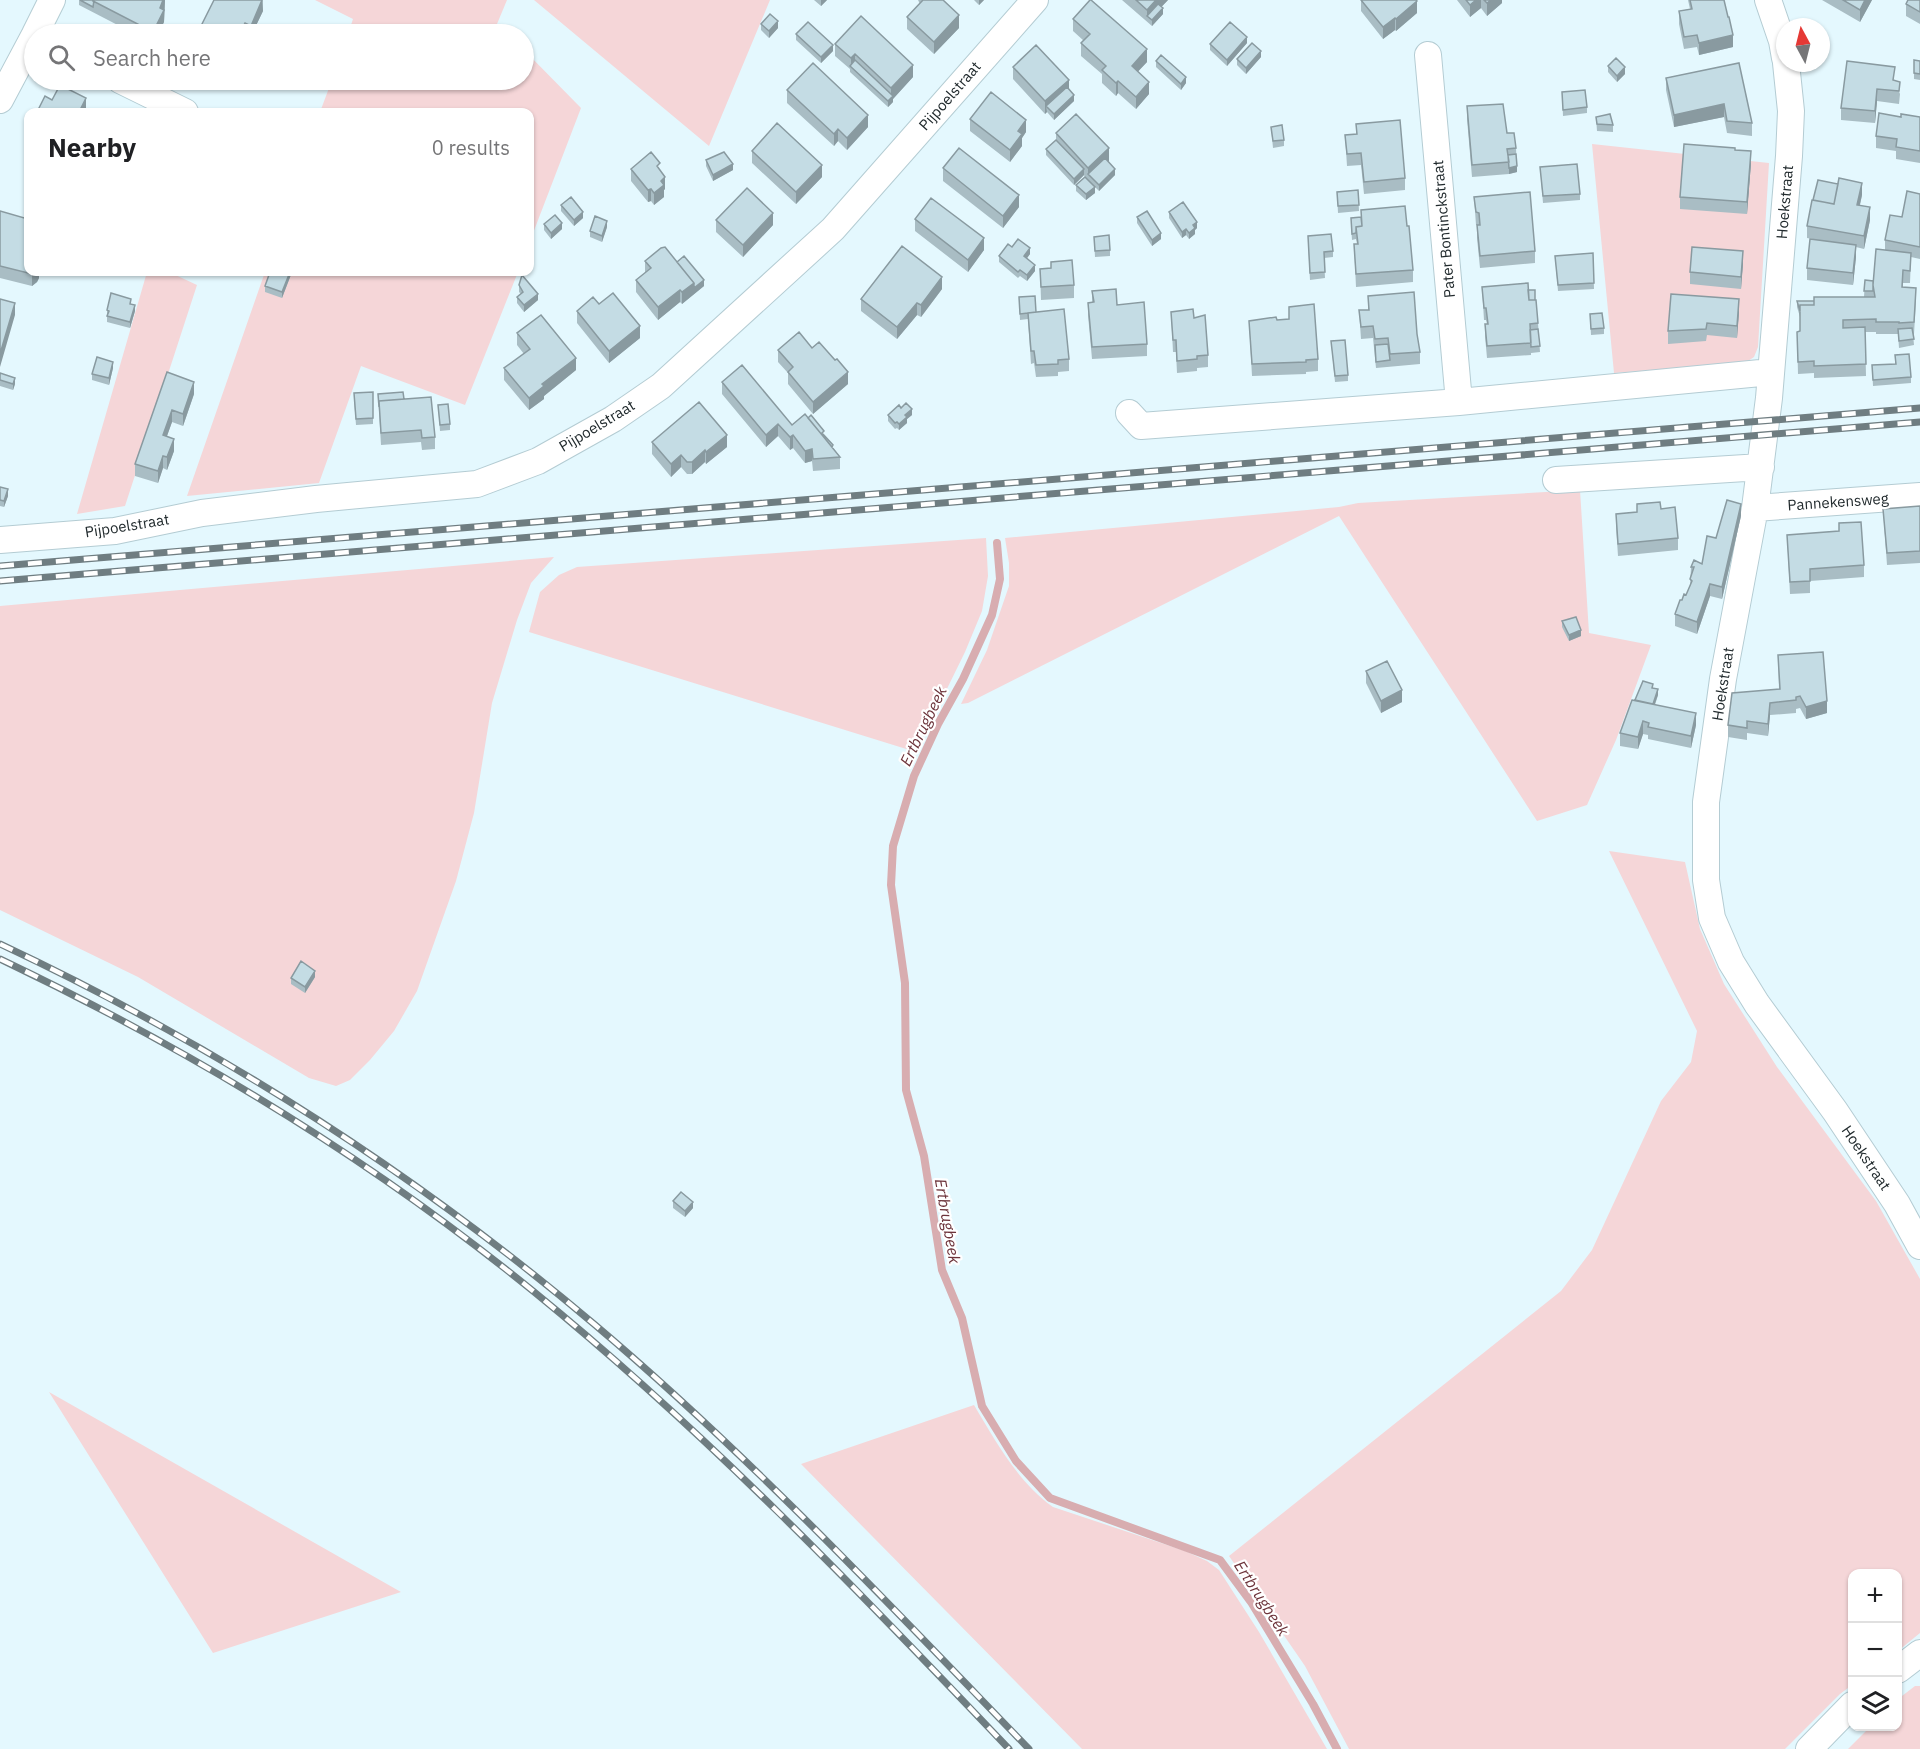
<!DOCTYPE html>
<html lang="en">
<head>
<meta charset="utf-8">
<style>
  body { margin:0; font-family:"IBM Plex Sans",sans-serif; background:#f2f2f2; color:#202124 }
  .controls { position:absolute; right:18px; bottom:18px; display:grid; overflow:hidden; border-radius:12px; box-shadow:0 2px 4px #0004 }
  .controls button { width:54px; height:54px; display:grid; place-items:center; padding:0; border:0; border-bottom:2px solid #e0e0e0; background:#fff; color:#202124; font:30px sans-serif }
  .compass { position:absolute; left:1776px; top:18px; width:54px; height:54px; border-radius:50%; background:#fff; box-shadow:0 2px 4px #0004; rotate:353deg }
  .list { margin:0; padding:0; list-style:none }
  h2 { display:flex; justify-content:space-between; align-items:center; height:78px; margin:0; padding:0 24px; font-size:26px }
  h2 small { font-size:20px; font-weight:400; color:#757577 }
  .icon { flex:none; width:33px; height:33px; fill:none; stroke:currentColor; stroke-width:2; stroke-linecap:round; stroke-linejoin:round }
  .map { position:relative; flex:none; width:1920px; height:1749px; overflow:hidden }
  .search { position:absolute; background:#fff; box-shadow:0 2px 4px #0004; left:24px; top:24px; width:510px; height:66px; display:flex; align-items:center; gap:15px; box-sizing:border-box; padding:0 21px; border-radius:33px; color:#757577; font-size:22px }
  .panel { position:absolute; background:#fff; box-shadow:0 2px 4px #0004; left:24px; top:108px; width:510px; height:168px; border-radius:12px }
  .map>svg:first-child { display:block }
  .green { fill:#f5d6d8 }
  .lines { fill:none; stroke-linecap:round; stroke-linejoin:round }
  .stream { stroke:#d8adb0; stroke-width:8 }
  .street-casing { stroke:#b4ccd3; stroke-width:28 }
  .street { stroke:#fff; stroke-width:26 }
  .rail-casing { stroke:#6f7d81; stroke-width:7 }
  .rail { stroke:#fff; stroke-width:4.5; stroke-dasharray:14; stroke-linecap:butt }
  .wall { fill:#a9bdc4 }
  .shaded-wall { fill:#899aa0 }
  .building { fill:#c4dce4; stroke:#899aa0; stroke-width:1.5 }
  .labels { text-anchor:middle; stroke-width:4.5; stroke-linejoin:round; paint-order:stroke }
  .street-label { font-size:15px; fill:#212a2d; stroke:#fff }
  .water-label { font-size:16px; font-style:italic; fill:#6c333a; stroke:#fff }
</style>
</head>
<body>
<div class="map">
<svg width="1920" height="1749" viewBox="0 0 1920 1749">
  <rect width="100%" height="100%" fill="#e4f8fe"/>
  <path class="green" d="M 315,0 L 507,0 L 497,24 L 508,34 L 348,34 L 353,19 Z
    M 534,0 L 770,0 L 709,146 Z
    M 524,50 L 581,108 L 530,241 L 530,112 L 320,112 L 332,80 L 524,80 Z
    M 1592,144 L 1769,163 L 1758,347 L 1754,357 L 1745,363 L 1614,373 Z
    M 147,272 L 169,272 L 197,285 L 125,506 L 77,514 Z
    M 265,272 L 518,272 L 465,405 L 361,366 L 319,483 L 187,496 Z
    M 1580,490 L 1589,633 L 1651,645 L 1616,740 L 1587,805 L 1537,821 L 1339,516 L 968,703 L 961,704 L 987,650 L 1009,586 L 1009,563 L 1005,538 L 1339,507 L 1358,503 Z
    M 986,538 L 988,576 L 982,611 L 965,652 L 916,752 L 529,632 L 540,592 L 559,575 L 577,567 Z
    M 554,557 L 531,583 L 517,620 L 492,703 L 474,813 L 456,881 L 417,991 L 394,1031 L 370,1060 L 350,1080 L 336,1086 L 309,1078 L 138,977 L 0,910 L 0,606 Z
    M 1609,851 L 1685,862 L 1700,929 L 1724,984 L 1777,1067 L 1876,1201 L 1920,1279 L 1920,1633 L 1898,1651 L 1898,1574 L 1852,1574 L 1852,1685 L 1840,1694 L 1785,1749 L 1349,1749 L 1305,1666 L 1229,1556 L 1561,1291 L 1592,1250 L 1661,1101 L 1691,1062 L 1697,1031 Z
    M 49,1392 L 401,1592 L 213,1653 Z
    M 974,1405 C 996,1442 1018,1482 1053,1507 L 1185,1551 L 1207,1561 L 1219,1570 L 1259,1632 L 1327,1749 L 1082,1749 L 801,1464 Z
    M 1915,1686 L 1920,1686 L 1920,1749 L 1848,1749 L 1870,1727 L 1898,1726 L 1898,1699 Z"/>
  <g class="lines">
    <path class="stream" d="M 997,543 L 1000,579 L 992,615 L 963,679 L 938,724 L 914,776 L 893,846 L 891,885 L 905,983 L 906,1090 L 924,1156 L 942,1270 L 962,1318 L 982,1406 L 1016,1461 L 1050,1498 L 1220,1560 L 1251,1602 L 1313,1704 L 1337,1749"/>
    <defs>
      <path id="street" d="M 1768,0 L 1782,41 L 1785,58
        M 35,34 L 52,0
        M 1428,55 L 1459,402
        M 1786,63 L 1791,111 L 1789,156 L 1769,398 L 1755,508 L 1723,679 L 1706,802 L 1706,880 L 1712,918 L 1731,962 L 1757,1004 L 1835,1111 L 1897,1204 L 1920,1246
        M 120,80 L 185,112
        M 0,100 L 34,36
        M 1129,413 L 1141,426 L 1459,402 L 1771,372
        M 1556,480 L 1761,467
        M 1755,508 L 1920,496
        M 0,540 L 115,531 L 202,513 L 316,499 L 477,484 L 538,461 L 613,419 L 661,386 L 833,229 L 1035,0
        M 1898,1670 L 1920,1653
        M 1809,1749 L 1852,1705"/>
    </defs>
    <use href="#street" class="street-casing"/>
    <use href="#street" class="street"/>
    <defs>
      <path id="rail" d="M 0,566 L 1920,408
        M 0,581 L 1920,422
        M 0,944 C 213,1044 414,1172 594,1324 C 749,1455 888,1603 1029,1749
        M 0,959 C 189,1049 371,1159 533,1291 C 704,1430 857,1589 1009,1749"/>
    </defs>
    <use href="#rail" class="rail-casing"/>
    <use href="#rail" class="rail"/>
  </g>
  <path class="wall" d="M 79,0 L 165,0 L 164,22 L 158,34 L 135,34 L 79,5 Z
    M 263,0 L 263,11 L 252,34 L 197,34 Z
    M 814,0 L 827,0 L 821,6 Z
    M 918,0 L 943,0 L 959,28 L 934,54 L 907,29 L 907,17 L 920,4 Z
    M 974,0 L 984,0 L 979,5 Z
    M 1122,0 L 1168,0 L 1161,7 L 1163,14 L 1152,26 Z
    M 1361,0 L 1416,0 L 1417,13 L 1396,31 L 1395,30 L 1383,39 L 1361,11 Z
    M 1457,0 L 1502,0 L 1502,3 L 1487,16 L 1481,8 L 1470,17 Z
    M 1688,0 L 1724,0 L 1733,47 L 1699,55 L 1697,47 L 1684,49 L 1679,24 L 1679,11 L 1690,9 Z
    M 1822,0 L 1872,0 L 1860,22 Z
    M 1920,0 L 1920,24 L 1906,16 L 1906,4 Z
    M 1073,19 L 1147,62 L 1138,71 L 1149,94 L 1136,109 L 1118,93 L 1116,96 L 1102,83 L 1102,74 L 1081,56 L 1081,43 L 1084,41 L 1073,31 Z
    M 761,24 L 778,28 L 769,38 L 761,30 Z
    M 796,34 L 833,51 L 821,63 L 796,40 Z
    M 1247,43 L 1227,66 L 1210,50 L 1210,44 Z
    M 835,44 L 913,77 L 893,99 L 893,102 L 888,107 L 850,72 L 850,69 L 835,56 Z
    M 1261,57 L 1246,74 L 1237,65 L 1237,59 Z
    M 1914,60 L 1920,61 L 1920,80 L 1914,79 Z
    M 1156,61 L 1186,83 L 1181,90 L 1156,67 Z
    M 1847,61 L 1895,81 L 1900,94 L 1899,104 L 1877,101 L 1875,123 L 1841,120 L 1841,108 Z
    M 1739,63 L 1752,123 L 1752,136 L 1727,133 L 1724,117 L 1674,127 L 1666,90 L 1666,78 Z
    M 1608,66 L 1625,74 L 1617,82 L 1608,72 Z
    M 1013,67 L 1069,89 L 1074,101 L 1054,120 L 1047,112 L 1045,114 L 1013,79 Z
    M 787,90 L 868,127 L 847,150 L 838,141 L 834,146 L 787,103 Z
    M 1562,92 L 1587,107 L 1587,113 L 1563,116 Z
    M 1467,106 L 1507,133 L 1516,148 L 1517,172 L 1509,174 L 1472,177 L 1467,119 Z
    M 1596,117 L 1613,125 L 1613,132 L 1597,131 Z
    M 1901,117 L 1920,117 L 1920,163 L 1896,159 L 1896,151 L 1876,148 L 1876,136 Z
    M 970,119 L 1026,132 L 1022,138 L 1022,146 L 1010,162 L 970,131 Z
    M 1356,124 L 1405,178 L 1405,190 L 1364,194 L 1361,165 L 1347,166 L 1345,135 L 1356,134 Z
    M 1271,127 L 1284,140 L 1284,146 L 1273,148 Z
    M 28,129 L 28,144 L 27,144 L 27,132 Z
    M 1056,133 L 1109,161 L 1108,162 L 1115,175 L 1099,191 L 1095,187 L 1095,193 L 1086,200 L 1076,191 L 1076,185 L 1085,177 L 1084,175 L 1074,185 L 1046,155 L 1046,149 L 1056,140 Z
    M 1735,150 L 1751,163 L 1747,214 L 1680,209 L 1680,197 Z
    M 752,151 L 822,177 L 796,204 L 752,163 Z
    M 706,160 L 733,170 L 713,181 L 706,166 Z
    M 1540,167 L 1580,194 L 1580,200 L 1543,203 Z
    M 943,168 L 1019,207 L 1003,228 L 943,181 Z
    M 631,169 L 660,170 L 665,189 L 664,190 L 664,197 L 654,205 L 651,201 L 648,202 L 631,181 Z
    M 1358,190 L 1359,211 L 1338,213 L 1337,192 Z
    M 1920,194 L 1920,259 L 1911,257 L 1910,283 L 1903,283 L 1903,287 L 1916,300 L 1914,334 L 1913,334 L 1914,345 L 1899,348 L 1898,334 L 1876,334 L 1876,332 L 1865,332 L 1866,376 L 1814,378 L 1814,373 L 1798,374 L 1797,332 L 1800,331 L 1800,317 L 1797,307 L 1797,301 L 1814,301 L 1864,297 L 1865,280 L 1873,281 L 1885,250 L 1885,240 Z
    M 1862,195 L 1860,205 L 1870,220 L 1864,249 L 1856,247 L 1856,257 L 1853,285 L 1807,280 L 1807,268 L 1813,239 L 1807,238 L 1807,226 Z
    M 1474,197 L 1535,251 L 1535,263 L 1480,268 L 1477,238 L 1477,225 L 1479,225 L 1476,225 Z
    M 561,205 L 583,218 L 574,226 L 561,211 Z
    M 0,211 L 28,272 L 39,272 L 39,278 L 37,282 L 32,286 L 0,278 Z
    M 1169,212 L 1197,228 L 1195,230 L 1195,234 L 1189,239 L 1186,235 L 1182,238 L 1169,218 Z
    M 1137,217 L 1161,239 L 1152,246 L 1137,223 Z
    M 915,219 L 984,250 L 968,272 L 915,231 Z
    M 716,220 L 773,225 L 743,257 L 716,232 Z
    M 544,224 L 562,229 L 551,239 L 544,230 Z
    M 1351,224 L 1407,226 L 1413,270 L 1413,282 L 1356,287 L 1354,244 L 1357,244 L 1356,239 L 1352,240 Z
    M 607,227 L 602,242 L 590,237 L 590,231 Z
    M 1094,237 L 1110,250 L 1110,256 L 1095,257 Z
    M 1308,242 L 1333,251 L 1333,257 L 1324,258 L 1325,278 L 1310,280 Z
    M 1012,247 L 1030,254 L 1027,258 L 1035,271 L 1027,281 L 1020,276 L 1018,278 L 999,262 L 999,256 Z
    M 1593,253 L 1594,289 L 1558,291 L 1555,256 Z
    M 645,261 L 677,262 L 704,286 L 682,304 L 680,302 L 658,320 L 636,292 L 636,280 L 645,273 Z
    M 1743,263 L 1741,289 L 1690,284 L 1690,272 Z
    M 1051,268 L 1074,285 L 1074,298 L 1041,300 L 1040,269 Z
    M 270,272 L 292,272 L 282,298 L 265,292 L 265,286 Z
    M 519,285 L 538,300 L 524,312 L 517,303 L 517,297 L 521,294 L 519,292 Z
    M 1482,287 L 1528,290 L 1538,323 L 1540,352 L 1531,353 L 1531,355 L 1487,358 L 1485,336 L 1485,324 L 1487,324 L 1486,320 L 1484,320 Z
    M 942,289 L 921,317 L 917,315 L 897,339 L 861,311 L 861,299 Z
    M 1092,291 L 1117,305 L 1147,344 L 1147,356 L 1092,359 L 1088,315 L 1088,303 L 1092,302 Z
    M 1368,296 L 1417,334 L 1420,352 L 1420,364 L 1376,368 L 1373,338 L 1361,339 L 1359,310 L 1368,310 Z
    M 1019,297 L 1036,312 L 1069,359 L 1069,371 L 1058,372 L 1058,376 L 1036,377 L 1034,363 L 1031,364 L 1028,319 L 1020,320 Z
    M 131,304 L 135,311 L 130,328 L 107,322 L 107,310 Z
    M 599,304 L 640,338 L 609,363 L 577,323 L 577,311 Z
    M 1171,312 L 1194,318 L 1208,355 L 1208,367 L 1197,368 L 1197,371 L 1177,373 L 1176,352 L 1173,352 Z
    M 1739,312 L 1737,338 L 1707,335 L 1706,341 L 1668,344 L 1668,331 Z
    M 1590,314 L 1604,328 L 1604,334 L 1591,335 Z
    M 1277,320 L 1318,359 L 1318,371 L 1306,372 L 1306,374 L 1252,376 L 1249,321 Z
    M 517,333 L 576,370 L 544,396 L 544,399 L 529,410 L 504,380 L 504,368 L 524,354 L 517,345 Z
    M 1331,341 L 1348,375 L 1348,381 L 1335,382 Z
    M 812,348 L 848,384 L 813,414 L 788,384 L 788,373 L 778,362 L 778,350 Z
    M 1895,355 L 1911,377 L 1911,383 L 1873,386 L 1872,365 L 1895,364 Z
    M 113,368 L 109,385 L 92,380 L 92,374 Z
    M 167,372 L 194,394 L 183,426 L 172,422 L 167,436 L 174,451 L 167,470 L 163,468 L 158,483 L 135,476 L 135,464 Z
    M 0,373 L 15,384 L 13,390 L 0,386 Z
    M 722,382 L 792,425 L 824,435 L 840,457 L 840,469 L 813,471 L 812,461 L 805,463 L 793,448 L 790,450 L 778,436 L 766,447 L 722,394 Z
    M 373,392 L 373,424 L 356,425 L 354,399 Z
    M 378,394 L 404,399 L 435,437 L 435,449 L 422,450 L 421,442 L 381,445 Z
    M 438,405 L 450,424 L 450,430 L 440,431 Z
    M 888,415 L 912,415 L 907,419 L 907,423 L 899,430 L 897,428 L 895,429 L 888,421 Z
    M 652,442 L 727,447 L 706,464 L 705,462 L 692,474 L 687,474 L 681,467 L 671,477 L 652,454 Z
    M 0,487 L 8,496 L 4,507 L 0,506 Z
    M 1637,504 L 1661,509 L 1678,538 L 1678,550 L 1618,556 L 1616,526 L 1616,514 L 1637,512 Z
    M 1920,506 L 1920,563 L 1887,565 L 1883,509 Z
    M 1741,516 L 1722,599 L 1710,596 L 1697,634 L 1675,626 L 1675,614 L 1682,600 L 1686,595 L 1690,587 L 1691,567 L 1702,564 L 1716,538 Z
    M 1787,535 L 1864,565 L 1864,577 L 1810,581 L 1810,593 L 1790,594 Z
    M 1562,621 L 1581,636 L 1569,641 L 1562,627 Z
    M 1778,655 L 1827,713 L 1806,719 L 1800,708 L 1796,709 L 1796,713 L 1770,715 L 1768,736 L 1747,733 L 1747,740 L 1728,737 L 1728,725 L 1779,689 Z
    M 1366,671 L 1402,702 L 1381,713 L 1366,683 Z
    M 1653,688 L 1658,695 L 1655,705 L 1696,725 L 1691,748 L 1648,739 L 1648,735 L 1643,734 L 1638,749 L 1620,746 L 1620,733 L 1635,700 Z
    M 315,977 L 305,993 L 291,984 L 291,978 Z
    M 673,1201 L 693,1208 L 685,1217 L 673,1208 Z"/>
  <path class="shaded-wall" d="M 163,0 L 165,0 L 164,22 L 158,34 L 153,34 L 160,8 Z
    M 262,0 L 263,11 L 252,34 L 251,34 L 251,26 Z
    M 821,0 L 827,0 L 821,6 Z
    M 979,0 L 984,0 L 979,5 Z
    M 1156,0 L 1168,0 L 1150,19 L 1147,16 L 1147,10 Z
    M 1476,0 L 1481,0 L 1481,8 L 1470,17 L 1470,5 Z
    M 1491,0 L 1502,0 L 1502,3 L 1487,16 L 1487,3 Z
    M 1865,0 L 1872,0 L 1860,22 L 1860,10 Z
    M 1417,1 L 1417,13 L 1396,31 L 1396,19 Z
    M 1163,8 L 1163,14 L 1152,26 L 1152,20 Z
    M 959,15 L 959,28 L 934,54 L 934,42 Z
    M 1395,18 L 1395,30 L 1383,39 L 1383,27 Z
    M 778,21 L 778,28 L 769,38 L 769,31 Z
    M 245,23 L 245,34 L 239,34 Z
    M 1733,35 L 1733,47 L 1699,55 L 1699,43 Z
    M 1247,37 L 1247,43 L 1227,66 L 1227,60 Z
    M 833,45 L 833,51 L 821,63 L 821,57 Z
    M 1147,49 L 1147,62 L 1132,78 L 1132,66 Z
    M 1261,51 L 1261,57 L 1246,74 L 1246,68 Z
    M 855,54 L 855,66 L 851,67 L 851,58 Z
    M 913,65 L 913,77 L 893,99 L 893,102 L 888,107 L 888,101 L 891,97 L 891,88 Z
    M 1625,67 L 1625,74 L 1617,82 L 1617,76 Z
    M 1186,77 L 1186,83 L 1181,90 L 1181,84 Z
    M 1069,80 L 1069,92 L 1046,106 L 1047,112 L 1045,114 L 1045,101 Z
    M 1118,81 L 1118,93 L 1116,96 L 1116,83 Z
    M 1149,82 L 1149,94 L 1136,109 L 1136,97 Z
    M 1877,89 L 1877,101 L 1875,123 L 1875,111 Z
    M 1074,95 L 1074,101 L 1054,120 L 1054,114 Z
    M 86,98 L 86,110 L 85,112 L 79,112 Z
    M 1724,104 L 1724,117 L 1674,127 L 1674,115 Z
    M 868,115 L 868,127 L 847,150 L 847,138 Z
    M 1026,120 L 1026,132 L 1022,138 L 1022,146 L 1010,162 L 1010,150 L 1018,131 Z
    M 838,129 L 838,141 L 834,146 L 834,134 Z
    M 1109,148 L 1109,161 L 1091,177 L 1088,174 L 1088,180 L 1088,168 Z
    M 1751,151 L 1751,163 L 1747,214 L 1747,202 Z
    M 733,164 L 733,170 L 713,181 L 713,175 Z
    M 822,165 L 822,177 L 796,204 L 796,192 Z
    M 1517,166 L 1517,172 L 1509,174 L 1509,168 Z
    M 1084,169 L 1084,175 L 1074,185 L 1074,179 Z
    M 1115,169 L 1115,175 L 1099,191 L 1099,185 Z
    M 665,177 L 665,189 L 664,190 L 664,197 L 654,205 L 654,193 L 661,181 Z
    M 1862,183 L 1862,195 L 1857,217 L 1857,205 Z
    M 1095,187 L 1095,193 L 1086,200 L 1086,194 Z
    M 651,189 L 651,201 L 648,202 L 648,190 Z
    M 1019,195 L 1019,207 L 1003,228 L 1003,216 Z
    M 1870,207 L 1870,220 L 1864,249 L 1864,236 Z
    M 583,212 L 583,218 L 574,226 L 574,220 Z
    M 773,213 L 773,225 L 743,257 L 743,245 Z
    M 607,221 L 607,227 L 602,242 L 602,236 Z
    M 1197,222 L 1197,228 L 1195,230 L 1195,234 L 1189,239 L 1189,233 L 1193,225 Z
    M 562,223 L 562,229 L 551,239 L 551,233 Z
    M 1186,229 L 1186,235 L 1182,238 L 1182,232 Z
    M 1161,233 L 1161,239 L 1152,246 L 1152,240 Z
    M 984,238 L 984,250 L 968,272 L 968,260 Z
    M 1856,245 L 1856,257 L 1853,285 L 1853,273 Z
    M 1030,248 L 1030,254 L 1024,262 L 1024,256 Z
    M 1743,251 L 1743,263 L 1741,289 L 1741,277 Z
    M 1035,265 L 1035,271 L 1027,281 L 1027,275 Z
    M 35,272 L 39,272 L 39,278 L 37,282 L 32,286 L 32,274 Z
    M 290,272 L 292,272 L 282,298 L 282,292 Z
    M 942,277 L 942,289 L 921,317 L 921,305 Z
    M 704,280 L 704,286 L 682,304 L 682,292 L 694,283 Z
    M 680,290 L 680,302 L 658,320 L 658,307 Z
    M 538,294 L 538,300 L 524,312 L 524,305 Z
    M 1739,299 L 1739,312 L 1737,338 L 1737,326 Z
    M 15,303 L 15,315 L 0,367 L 0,354 Z
    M 917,303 L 917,315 L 897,339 L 897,327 Z
    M 135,305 L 135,311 L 130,328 L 130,322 Z
    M 640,326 L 640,338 L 609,363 L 609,351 Z
    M 576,358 L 576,370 L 544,396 L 544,399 L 529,410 L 529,398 L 542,384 Z
    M 113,362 L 113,368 L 109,385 L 109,378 Z
    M 848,372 L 848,384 L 813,414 L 813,402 Z
    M 15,378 L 15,384 L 13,390 L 13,384 Z
    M 194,382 L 194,394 L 183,426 L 183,414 Z
    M 912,409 L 912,415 L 907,419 L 907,423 L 899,430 L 899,424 L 905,415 Z
    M 172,410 L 172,422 L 163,447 L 163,435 Z
    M 778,424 L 778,436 L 766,447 L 766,435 Z
    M 727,435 L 727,447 L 706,464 L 706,452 Z
    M 793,435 L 793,448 L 790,450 L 790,437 Z
    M 174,439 L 174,451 L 167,470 L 167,457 Z
    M 812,449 L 812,461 L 805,463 L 805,451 Z
    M 705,450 L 705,462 L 692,474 L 692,462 Z
    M 681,455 L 681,467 L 671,477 L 671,464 Z
    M 163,456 L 163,468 L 158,483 L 158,471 Z
    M 8,489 L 8,496 L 4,507 L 4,501 Z
    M 1741,504 L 1741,516 L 1722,599 L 1722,587 Z
    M 1710,584 L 1710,596 L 1697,634 L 1697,622 Z
    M 1581,630 L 1581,636 L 1569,641 L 1569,635 Z
    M 1658,689 L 1658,695 L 1650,717 L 1650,711 Z
    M 1402,690 L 1402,702 L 1381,713 L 1381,701 Z
    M 1827,701 L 1827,713 L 1806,719 L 1806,707 Z
    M 1770,703 L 1770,715 L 1768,736 L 1768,724 Z
    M 1696,713 L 1696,725 L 1691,748 L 1691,736 Z
    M 1643,721 L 1643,734 L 1638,749 L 1638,737 Z
    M 315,971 L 315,977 L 305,993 L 305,987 Z
    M 693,1202 L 693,1208 L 685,1217 L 685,1211 Z"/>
  <path class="building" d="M 80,0 L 94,0 L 93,7 Z
    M 94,0 L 163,0 L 160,8 L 164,10 L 153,32 L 93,1 Z
    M 214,0 L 262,0 L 251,26 L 245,23 L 239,34 L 197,34 Z
    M 923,0 L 943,0 L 959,15 L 934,42 L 907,17 Z
    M 1090,0 L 1091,0 L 1147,49 L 1132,66 L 1149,82 L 1136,97 L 1118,81 L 1116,83 L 1102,70 L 1106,66 L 1081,43 L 1090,34 L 1073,19 Z
    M 1136,0 L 1156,0 L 1147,10 Z
    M 1361,0 L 1416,0 L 1417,1 L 1396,19 L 1395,18 L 1383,27 Z
    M 1466,0 L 1476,0 L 1470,5 Z
    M 1484,0 L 1491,0 L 1487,3 Z
    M 1690,0 L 1724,0 L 1728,17 L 1729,17 L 1733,35 L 1699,43 L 1697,35 L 1684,37 L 1679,11 L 1692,9 Z
    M 1843,0 L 1865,0 L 1860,10 Z
    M 1908,0 L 1920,0 L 1920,12 L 1906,4 Z
    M 1158,4 L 1163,8 L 1152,20 L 1147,16 Z
    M 770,14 L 778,21 L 769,31 L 761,24 Z
    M 861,16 L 913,65 L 891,88 L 855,54 L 851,58 L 835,44 Z
    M 808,22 L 833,45 L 821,57 L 796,34 Z
    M 1230,22 L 1247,37 L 1227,60 L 1210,44 Z
    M 1252,43 L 1261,51 L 1246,68 L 1237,59 Z
    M 1036,45 L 1069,80 L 1045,101 L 1013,67 Z
    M 1161,55 L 1186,77 L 1181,84 L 1156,61 Z
    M 1616,58 L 1625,67 L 1617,76 L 1608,66 Z
    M 855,60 L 893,96 L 888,101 L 850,66 Z
    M 1914,60 L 1920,61 L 1920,74 L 1914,73 Z
    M 1847,61 L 1895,67 L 1893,80 L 1900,82 L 1899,91 L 1877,89 L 1875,111 L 1841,108 Z
    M 813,63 L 868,115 L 847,138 L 838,129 L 834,134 L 787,90 Z
    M 1739,63 L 1752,123 L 1727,121 L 1724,104 L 1674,115 L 1666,78 Z
    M 60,85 L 86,98 L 79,112 L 37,112 L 45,96 L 52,100 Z
    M 1067,87 L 1074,95 L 1054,114 L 1046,106 Z
    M 1585,90 L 1587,107 L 1563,110 L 1562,92 Z
    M 991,92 L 1026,120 L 1018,131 L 1022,134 L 1010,150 L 970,119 Z
    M 1503,104 L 1507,133 L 1514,133 L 1516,148 L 1507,149 L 1509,162 L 1472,165 L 1467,106 Z
    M 1879,113 L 1901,117 L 1901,114 L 1920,117 L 1920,151 L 1896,147 L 1897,139 L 1876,136 Z
    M 1076,114 L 1109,148 L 1088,168 L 1056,133 Z
    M 1610,114 L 1613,125 L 1597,124 L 1596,117 Z
    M 1400,120 L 1405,178 L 1364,182 L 1361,153 L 1347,154 L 1345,135 L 1357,134 L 1356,124 Z
    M 777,123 L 822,165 L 796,192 L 752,151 Z
    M 1282,125 L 1284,140 L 1273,141 L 1271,127 Z
    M 1056,140 L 1084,169 L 1074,179 L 1046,149 Z
    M 1684,144 L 1735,148 L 1735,150 L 1751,151 L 1747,202 L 1680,197 Z
    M 959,148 L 1019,195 L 1003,216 L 943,168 Z
    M 651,152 L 660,163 L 657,166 L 665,177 L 661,181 L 664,185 L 654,193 L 651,189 L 648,190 L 631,169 Z
    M 724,152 L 733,164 L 713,175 L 706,160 Z
    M 1516,154 L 1517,166 L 1509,168 L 1508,155 Z
    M 1105,158 L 1115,169 L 1099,185 L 1088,174 Z
    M 1577,164 L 1580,194 L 1543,196 L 1540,167 Z
    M 1085,177 L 1095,187 L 1086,194 L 1076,185 Z
    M 1839,178 L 1862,183 L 1857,205 L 1870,207 L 1864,236 L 1807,226 L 1812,200 L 1834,204 Z
    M 1818,180 L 1838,184 L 1834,204 L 1813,200 Z
    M 747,188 L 773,213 L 743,245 L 716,220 Z
    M 1358,190 L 1359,205 L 1338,206 L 1337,192 Z
    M 1907,191 L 1920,194 L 1920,247 L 1885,240 L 1890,215 L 1902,217 Z
    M 1530,192 L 1535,251 L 1480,256 L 1477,225 L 1480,225 L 1479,213 L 1476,212 L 1474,197 Z
    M 571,197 L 583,212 L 574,220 L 561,205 Z
    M 931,198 L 984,238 L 968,260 L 915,219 Z
    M 1183,202 L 1197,222 L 1193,225 L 1195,228 L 1189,233 L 1186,229 L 1182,232 L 1169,212 Z
    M 1405,206 L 1407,226 L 1409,226 L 1413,270 L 1356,274 L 1354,244 L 1358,244 L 1356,227 L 1362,226 L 1361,210 Z
    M 0,211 L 28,219 L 28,272 L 35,272 L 32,274 L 0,266 Z
    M 1147,211 L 1161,233 L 1152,240 L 1137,217 Z
    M 555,215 L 562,223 L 551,233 L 544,224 Z
    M 595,216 L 607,221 L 602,236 L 590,231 Z
    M 1361,217 L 1362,226 L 1356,227 L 1356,233 L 1352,234 L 1351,218 Z
    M 1331,234 L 1333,251 L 1324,252 L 1325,272 L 1310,273 L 1308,236 Z
    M 1109,235 L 1110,250 L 1095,251 L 1094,237 Z
    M 1018,239 L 1030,248 L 1024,256 L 1035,265 L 1027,275 L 1020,270 L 1018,272 L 999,256 L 1008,244 L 1012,247 Z
    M 1810,239 L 1856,245 L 1853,273 L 1807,268 Z
    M 902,246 L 942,277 L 921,305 L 917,303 L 897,327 L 861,299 Z
    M 665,247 L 694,283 L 682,292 L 680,290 L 658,307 L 636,280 L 651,268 L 645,261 L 661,248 Z
    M 1692,247 L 1743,251 L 1741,277 L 1690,272 Z
    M 1876,249 L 1911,253 L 1910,271 L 1903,270 L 1902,287 L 1916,288 L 1914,322 L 1899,323 L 1899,322 L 1876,322 L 1876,319 L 1843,320 L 1843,328 L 1865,327 L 1866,364 L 1814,366 L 1814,361 L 1798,362 L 1797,332 L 1800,331 L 1800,305 L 1814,305 L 1814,297 L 1875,297 L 1873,285 Z
    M 1593,253 L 1594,283 L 1558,285 L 1555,256 Z
    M 684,256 L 704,280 L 694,288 L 694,283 L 677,262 Z
    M 1072,260 L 1074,285 L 1041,287 L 1040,269 L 1051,268 L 1051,262 Z
    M 270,272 L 290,272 L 282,292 L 265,286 Z
    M 522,275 L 538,294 L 524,305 L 517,297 L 523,292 L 519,285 Z
    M 1865,280 L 1873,281 L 1873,291 L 1864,291 Z
    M 1528,283 L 1529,300 L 1536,300 L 1538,323 L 1530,324 L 1531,343 L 1487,346 L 1485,324 L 1488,324 L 1486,308 L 1484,308 L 1482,287 Z
    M 1116,289 L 1117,305 L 1144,302 L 1147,344 L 1092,347 L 1088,303 L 1094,302 L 1092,291 Z
    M 1528,290 L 1535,290 L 1535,300 L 1529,300 Z
    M 1414,292 L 1417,334 L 1420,352 L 1390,354 L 1388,338 L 1375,339 L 1373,326 L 1361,327 L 1359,310 L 1369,310 L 1368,296 Z
    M 111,293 L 131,299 L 130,304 L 135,305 L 130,322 L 107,316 L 109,311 L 107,310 Z
    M 613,293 L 640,326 L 609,351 L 577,311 L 593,297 L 599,304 Z
    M 1671,294 L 1739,299 L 1737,326 L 1707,323 L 1706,329 L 1668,331 Z
    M 1035,296 L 1036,312 L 1020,314 L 1019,297 Z
    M 0,299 L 15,303 L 0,354 Z
    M 1797,301 L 1814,301 L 1814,305 L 1800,305 L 1800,311 Z
    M 1314,304 L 1318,359 L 1306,360 L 1306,362 L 1252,364 L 1249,321 L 1276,317 L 1277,320 L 1289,319 L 1289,307 Z
    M 1064,309 L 1069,359 L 1058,360 L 1058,364 L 1036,365 L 1034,351 L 1031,351 L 1028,313 Z
    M 1193,309 L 1194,318 L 1205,315 L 1208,355 L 1197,356 L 1197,359 L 1177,361 L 1176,340 L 1173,340 L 1171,312 Z
    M 1602,313 L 1604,328 L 1591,329 L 1590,314 Z
    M 541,315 L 576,358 L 542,384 L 544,386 L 529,398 L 504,368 L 530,349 L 517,333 Z
    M 1912,328 L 1914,339 L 1899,341 L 1898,329 Z
    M 1538,329 L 1540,346 L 1531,347 L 1530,330 Z
    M 799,332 L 812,348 L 819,342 L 835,360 L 837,359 L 848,372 L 813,402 L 788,372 L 793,367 L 778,350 Z
    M 1345,340 L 1348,375 L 1335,376 L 1331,341 Z
    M 1388,344 L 1390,360 L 1376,362 L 1375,345 Z
    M 1909,354 L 1911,377 L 1873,380 L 1872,365 L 1896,364 L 1895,355 Z
    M 97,357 L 113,362 L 109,378 L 92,374 Z
    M 742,365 L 792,425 L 805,414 L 840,457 L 813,459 L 812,449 L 805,451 L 793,435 L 790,437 L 778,424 L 766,435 L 722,382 Z
    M 167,372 L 194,382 L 183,414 L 172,410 L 163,435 L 174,439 L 167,457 L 163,456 L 158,471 L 135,464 Z
    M 0,373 L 15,378 L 13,384 L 0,380 Z
    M 373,392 L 373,418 L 356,419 L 354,393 Z
    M 403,392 L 404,399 L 379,401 L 379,407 L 378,394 Z
    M 431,397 L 435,437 L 422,438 L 421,430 L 381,433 L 379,401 Z
    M 699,402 L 727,435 L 706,452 L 705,450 L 692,462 L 687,462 L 681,455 L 671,464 L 652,442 Z
    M 906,403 L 912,409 L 905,415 L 907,417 L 899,424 L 897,422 L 895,423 L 888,415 L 899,405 L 901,408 Z
    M 448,404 L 450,424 L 440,425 L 438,405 Z
    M 811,415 L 824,431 L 822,433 L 833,445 L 832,447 L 808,418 Z
    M 0,487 L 8,489 L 4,501 L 0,500 Z
    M 1727,500 L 1741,504 L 1722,587 L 1710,584 L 1697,622 L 1675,614 L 1680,600 L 1682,600 L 1684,594 L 1686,595 L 1692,581 L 1690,579 L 1694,567 L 1691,567 L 1694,560 L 1702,564 L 1707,536 L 1716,538 Z
    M 1660,502 L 1661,509 L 1675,507 L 1678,538 L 1618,544 L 1616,514 L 1637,512 L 1637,504 Z
    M 1920,506 L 1920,551 L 1887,553 L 1883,509 Z
    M 1861,522 L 1864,565 L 1810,569 L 1810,581 L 1790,582 L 1787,535 L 1839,531 L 1839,523 Z
    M 1576,617 L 1581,630 L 1569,635 L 1562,621 Z
    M 1823,652 L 1827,701 L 1806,707 L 1800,696 L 1796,697 L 1796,700 L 1770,703 L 1768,724 L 1747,721 L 1747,728 L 1728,725 L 1732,693 L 1780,689 L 1778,655 Z
    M 1387,661 L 1402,690 L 1381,701 L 1366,671 Z
    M 1643,681 L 1653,684 L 1652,688 L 1658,689 L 1653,704 L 1635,700 Z
    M 1632,700 L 1696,713 L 1691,736 L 1648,727 L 1649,723 L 1643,721 L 1638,737 L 1620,733 Z
    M 301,961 L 315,971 L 305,987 L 291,978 Z
    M 681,1192 L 693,1202 L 685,1211 L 673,1201 Z"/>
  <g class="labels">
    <g class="street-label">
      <text transform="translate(950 96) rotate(-49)" y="5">Pijpoelstraat</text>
      <text transform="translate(1785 202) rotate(-85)" y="5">Hoekstraat</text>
      <text transform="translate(1444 229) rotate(-95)" y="5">Pater Bontinckstraat</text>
      <text transform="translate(597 426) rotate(-31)" y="5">Pijpoelstraat</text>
      <text transform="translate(1838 502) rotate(-4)" y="5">Pannekensweg</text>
      <text transform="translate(127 526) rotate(-9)" y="5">Pijpoelstraat</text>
      <text transform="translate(1723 684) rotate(-81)" y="5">Hoekstraat</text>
      <text transform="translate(1866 1158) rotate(56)" y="5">Hoekstraat</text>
    </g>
    <g class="water-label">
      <text transform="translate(923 726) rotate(-64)" y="6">Ertbrugbeek</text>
      <text transform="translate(948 1221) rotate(80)" y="6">Ertbrugbeek</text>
      <text transform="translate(1262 1598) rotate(57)" y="6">Ertbrugbeek</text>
    </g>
  </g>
</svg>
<div class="controls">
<button>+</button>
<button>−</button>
<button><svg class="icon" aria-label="layers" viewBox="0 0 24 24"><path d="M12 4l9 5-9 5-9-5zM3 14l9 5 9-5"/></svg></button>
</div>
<svg class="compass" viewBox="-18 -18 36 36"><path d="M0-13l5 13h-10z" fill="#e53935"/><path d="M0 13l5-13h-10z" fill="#757577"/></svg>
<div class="search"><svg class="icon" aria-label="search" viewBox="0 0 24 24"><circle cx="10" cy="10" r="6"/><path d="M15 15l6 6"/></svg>Search here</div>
<section class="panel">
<h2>Nearby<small>0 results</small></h2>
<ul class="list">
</ul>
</section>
</div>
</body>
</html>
